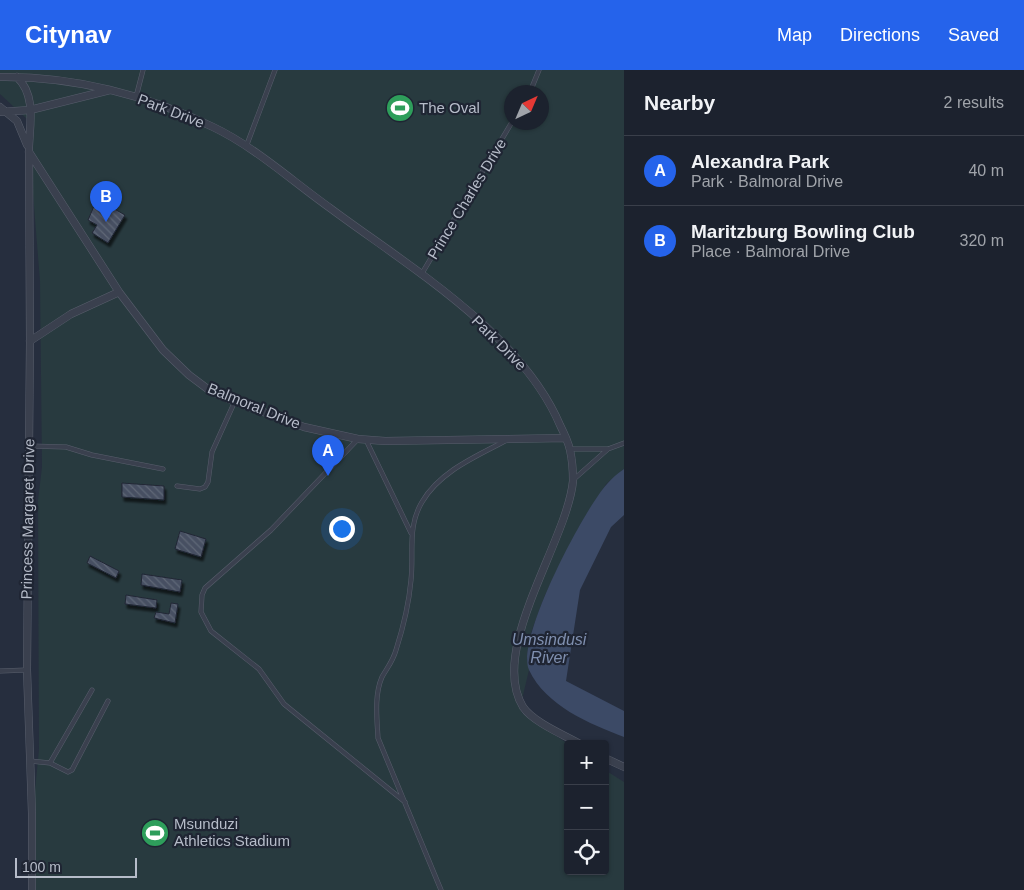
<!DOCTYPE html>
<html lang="en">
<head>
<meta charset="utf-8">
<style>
  body { margin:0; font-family:Helvetica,sans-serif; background:#252a36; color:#f1f3f6 }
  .controls { position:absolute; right:15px; bottom:15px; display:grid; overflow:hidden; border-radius:5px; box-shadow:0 1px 4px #0004 }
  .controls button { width:45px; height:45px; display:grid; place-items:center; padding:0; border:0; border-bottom:1px solid #3a3f4a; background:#1c222e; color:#f1f3f6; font:25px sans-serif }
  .compass { position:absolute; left:504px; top:15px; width:45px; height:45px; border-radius:50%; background:#1c222e; box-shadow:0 1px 4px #0004; rotate:44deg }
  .scale { position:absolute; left:15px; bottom:12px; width:122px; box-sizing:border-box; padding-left:5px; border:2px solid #b6bcc9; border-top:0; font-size:14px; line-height:18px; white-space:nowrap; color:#b6bcc9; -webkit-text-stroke:4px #1f2533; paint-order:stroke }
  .you { position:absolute; left:341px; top:458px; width:18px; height:18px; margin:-12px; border:4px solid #fff; border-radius:50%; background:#1a73e8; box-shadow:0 0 0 8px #1a73e833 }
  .badge { display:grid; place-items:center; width:32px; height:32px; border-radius:50%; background:#2563eb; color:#fff; font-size:16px; font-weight:700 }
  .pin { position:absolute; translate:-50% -41px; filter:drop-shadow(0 1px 2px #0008) }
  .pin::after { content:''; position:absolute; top:26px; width:18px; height:15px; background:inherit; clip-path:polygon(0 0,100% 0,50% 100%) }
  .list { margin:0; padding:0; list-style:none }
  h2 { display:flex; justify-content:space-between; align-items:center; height:65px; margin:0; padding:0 20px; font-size:21px }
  h2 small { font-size:16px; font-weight:400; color:#a0a4aa }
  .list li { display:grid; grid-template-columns:32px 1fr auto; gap:15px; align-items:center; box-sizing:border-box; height:70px; padding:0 20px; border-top:1px solid #3a3f4a }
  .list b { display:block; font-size:19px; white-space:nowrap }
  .list p { margin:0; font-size:16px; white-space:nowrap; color:#a0a4aa }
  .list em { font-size:16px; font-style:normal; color:#a0a4aa }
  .icon { flex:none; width:28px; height:28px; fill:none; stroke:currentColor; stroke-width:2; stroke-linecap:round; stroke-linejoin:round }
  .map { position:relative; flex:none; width:624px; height:820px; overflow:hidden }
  header { display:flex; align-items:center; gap:30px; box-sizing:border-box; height:70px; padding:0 25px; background:#2563eb; color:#fff }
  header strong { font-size:24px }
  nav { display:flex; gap:28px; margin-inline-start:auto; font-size:18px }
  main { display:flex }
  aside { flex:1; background:#1c222e }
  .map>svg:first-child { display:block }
  .park { fill:#283a3f; fill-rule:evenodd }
  .water { fill:#3c4a66 }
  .building { fill:url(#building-back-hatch); stroke:#212735; filter:url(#shadow) }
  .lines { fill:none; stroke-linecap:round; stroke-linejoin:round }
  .lane-casing { stroke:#585e6c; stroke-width:5 }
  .street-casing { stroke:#585e6c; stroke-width:8 }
  .lane { stroke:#3a404e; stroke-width:4 }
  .street { stroke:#3a404e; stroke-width:7 }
  .labels { text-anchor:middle; stroke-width:4.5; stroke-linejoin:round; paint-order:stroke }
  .poi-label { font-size:15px; fill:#b6bcc9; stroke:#1f2533; text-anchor:start }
  .street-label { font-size:15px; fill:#b6bcc9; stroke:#1f2533 }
  .water-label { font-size:16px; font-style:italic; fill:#7f8faf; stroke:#1f2533 }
</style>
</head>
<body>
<header>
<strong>Citynav</strong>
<nav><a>Map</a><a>Directions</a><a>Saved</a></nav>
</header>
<main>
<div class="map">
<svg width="624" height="820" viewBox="0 0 624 820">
  <defs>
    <pattern id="building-back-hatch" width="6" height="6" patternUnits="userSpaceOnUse" patternTransform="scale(1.25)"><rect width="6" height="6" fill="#475062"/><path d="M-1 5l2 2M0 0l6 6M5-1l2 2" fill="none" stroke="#5f6777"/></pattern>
    <filter id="shadow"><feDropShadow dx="2" dy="4" stdDeviation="1" flood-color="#0009"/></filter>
  </defs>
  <rect width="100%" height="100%" fill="#262e3e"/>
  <path class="park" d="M 0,0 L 624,0 L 624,399 L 606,414 L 580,455 L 545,525 L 529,568 L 527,588 L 529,600 L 520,638 L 522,643 L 568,674 L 568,801 L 605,801 L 605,700 L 624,712 L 624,820 L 30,820 L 28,791 L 39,680 L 38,430 L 42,397 L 40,211 L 27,49 L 0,24 ZM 512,22 L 542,22 L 542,52 L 512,52 Z"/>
  <path class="water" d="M 624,399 L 624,445 L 611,457 L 580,520 L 566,611 L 624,641 L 624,667 C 590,654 546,636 529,600 C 515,570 584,439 607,414 C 612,408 618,403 624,399 Z"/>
  <path class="building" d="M 97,129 L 125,145 L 108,173 L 92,163 L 97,155 L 88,150 Z
    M 122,413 L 164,416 L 164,430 L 122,427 Z
    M 180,461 L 206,469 L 201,487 L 175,479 Z
    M 90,486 L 119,501 L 116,508 L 87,493 Z
    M 142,504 L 182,510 L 180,522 L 141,515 Z
    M 126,525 L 157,530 L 156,538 L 125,534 Z
    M 171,533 L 178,534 L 175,553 L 154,548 L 156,542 L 169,544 Z"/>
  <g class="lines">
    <defs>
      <path id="lane" d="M 530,22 L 539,0
        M 136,27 L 143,0
        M 246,77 L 275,0
        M 421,205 L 512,52
        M 358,369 L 271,460 L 205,518 L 202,525 L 201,542 L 211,561 L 259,599 L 284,634 L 405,732
        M 366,370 L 411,463
        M 29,376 L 66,377 L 92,385 L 163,399
        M 570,379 L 608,379 L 624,373
        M 573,410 L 608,379
        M 177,416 L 200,419 L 205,417 L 208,412 L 212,382 L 235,331
        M 0,601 L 27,600
        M 30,691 L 50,693 L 68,702 L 72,700 L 108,631
        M 50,693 L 92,620
        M 441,820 L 378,668 C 377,649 374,625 382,607 C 387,598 393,591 396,580 C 403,558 409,533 411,510 C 414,482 407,457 422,432 C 440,401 477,386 507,370"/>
      <path id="street" d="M 0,7 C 73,6 147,25 213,57 C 255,77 292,111 330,138 C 408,196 521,263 560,355 C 564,363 568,371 570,380 C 572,389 573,402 573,411 C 567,472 488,580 523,637 C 533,652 564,665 580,674
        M 17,7 C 36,25 30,53 29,77 L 30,271 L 27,600 L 32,743 L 32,820
        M 0,37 L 17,51 L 27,75
        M 0,42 L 30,40 L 110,20
        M 29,82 L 119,222 L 163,280 L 189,305 L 209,320 L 231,330 L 304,357 L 358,369 L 385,371 L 566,368
        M 30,271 L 71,244 L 119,222
        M 605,688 L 624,697"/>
    </defs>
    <use href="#lane" class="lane-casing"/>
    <use href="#street" class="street-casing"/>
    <use href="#lane" class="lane"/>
    <use href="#street" class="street"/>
  </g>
  <defs>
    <symbol id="stadium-disc" viewBox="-11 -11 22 22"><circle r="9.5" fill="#2e9e5b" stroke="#1f2533"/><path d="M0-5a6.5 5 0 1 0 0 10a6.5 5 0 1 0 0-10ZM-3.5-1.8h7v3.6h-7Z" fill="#fff"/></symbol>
  </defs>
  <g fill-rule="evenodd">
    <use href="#stadium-disc" x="384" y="22" width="32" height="32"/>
    <use href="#stadium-disc" x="139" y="747" width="32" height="32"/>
  </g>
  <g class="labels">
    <g class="poi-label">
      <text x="419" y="43">The Oval</text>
      <text x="174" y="759">Msunduzi<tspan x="174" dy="17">Athletics Stadium</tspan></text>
    </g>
    <g class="street-label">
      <text transform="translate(171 41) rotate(21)" y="5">Park Drive</text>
      <text transform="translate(467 129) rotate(-59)" y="5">Prince Charles Drive</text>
      <text transform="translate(499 273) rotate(45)" y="5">Park Drive</text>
      <text transform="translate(254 336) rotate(22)" y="5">Balmoral Drive</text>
      <text transform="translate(28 449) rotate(-89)" y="5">Princess Margaret Drive</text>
    </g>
    <g class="water-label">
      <text x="549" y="575">Umsindusi<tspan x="549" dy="18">River</tspan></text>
    </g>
  </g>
</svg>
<div class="controls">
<button>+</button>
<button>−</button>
<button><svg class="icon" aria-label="locate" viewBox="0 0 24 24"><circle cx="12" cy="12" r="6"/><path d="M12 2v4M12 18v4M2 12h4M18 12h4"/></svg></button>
</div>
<svg class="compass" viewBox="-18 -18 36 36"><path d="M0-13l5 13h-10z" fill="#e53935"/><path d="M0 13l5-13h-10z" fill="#a0a4aa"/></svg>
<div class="scale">100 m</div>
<div class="you"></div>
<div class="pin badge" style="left:328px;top:406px">A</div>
<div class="pin badge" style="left:106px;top:152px">B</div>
</div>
<aside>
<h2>Nearby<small>2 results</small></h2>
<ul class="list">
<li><span class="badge">A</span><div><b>Alexandra Park</b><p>Park · Balmoral Drive</p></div><em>40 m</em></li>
<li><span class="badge">B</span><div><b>Maritzburg Bowling Club</b><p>Place · Balmoral Drive</p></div><em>320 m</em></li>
</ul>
</aside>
</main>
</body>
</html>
